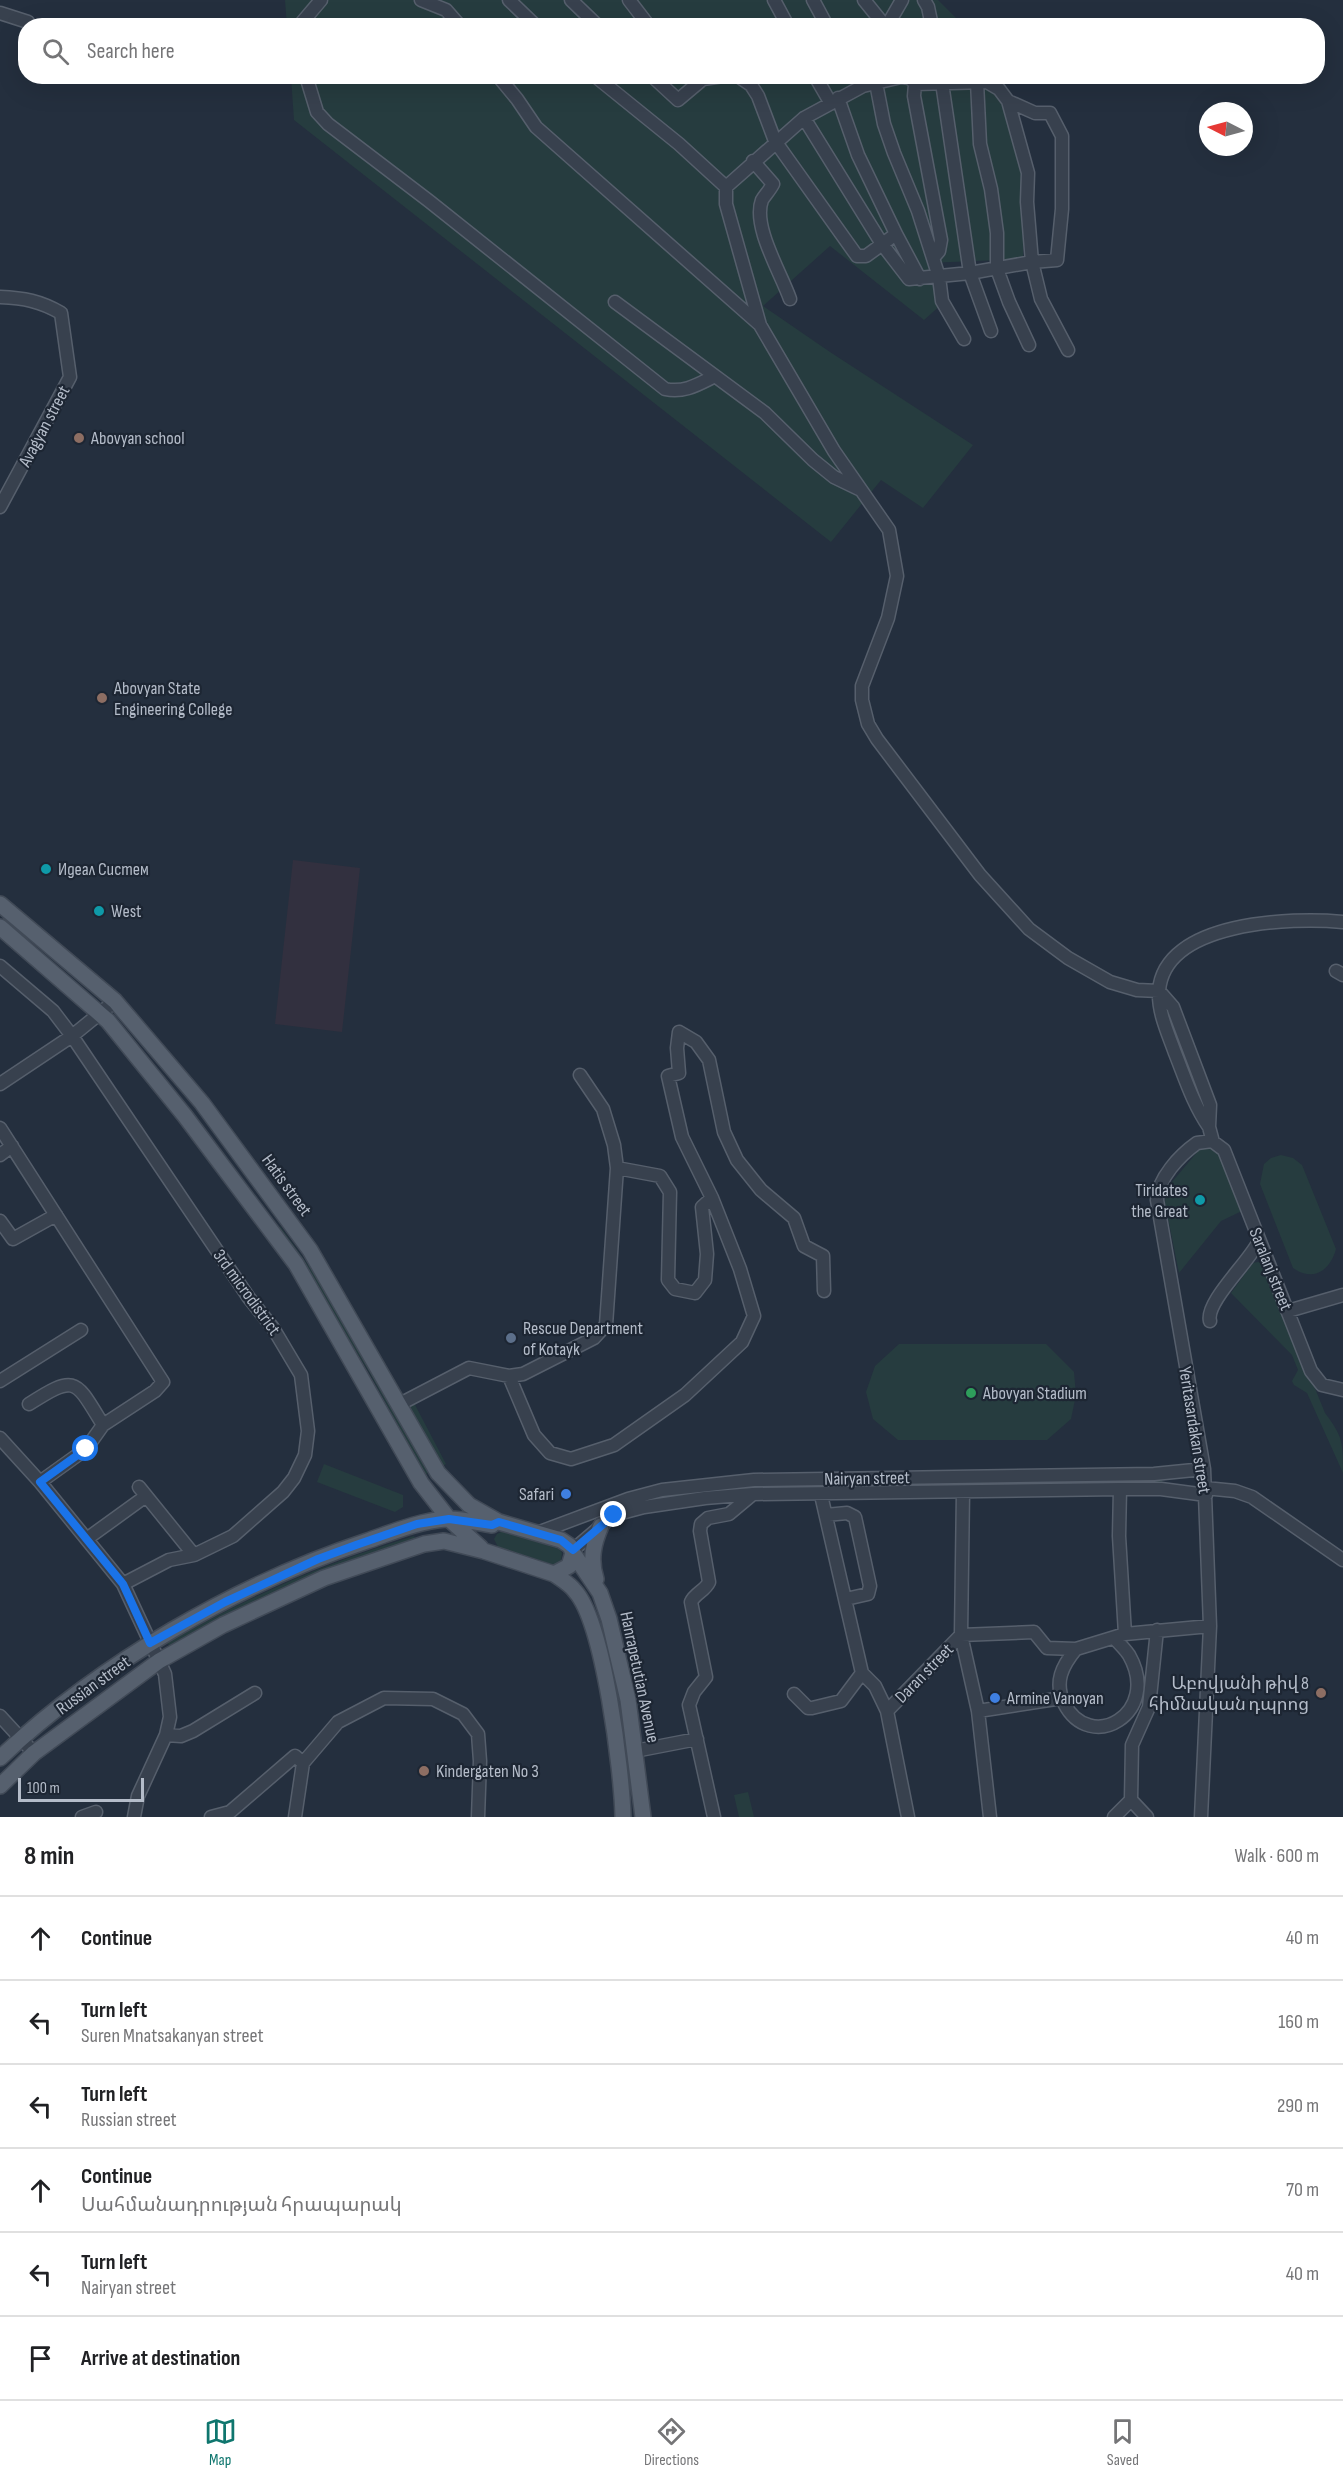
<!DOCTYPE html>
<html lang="en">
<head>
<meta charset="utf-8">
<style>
  body { margin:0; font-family:"Sofia Sans Condensed","Noto Sans Armenian",sans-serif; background:#f6f6f6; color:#202124 }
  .compass { position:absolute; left:1199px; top:102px; width:54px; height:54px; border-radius:50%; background:#fff; box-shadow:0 6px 24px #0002; rotate:276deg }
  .scale { position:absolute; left:18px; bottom:15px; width:126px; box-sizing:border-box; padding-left:6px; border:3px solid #b4bcc9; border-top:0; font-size:16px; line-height:21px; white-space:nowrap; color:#b4bcc9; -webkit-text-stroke:4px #1d2633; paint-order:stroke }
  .stop { position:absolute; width:18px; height:18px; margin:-14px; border:4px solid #1a73e8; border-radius:50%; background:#fff }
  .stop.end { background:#1a73e8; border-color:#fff; box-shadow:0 2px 6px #0008 }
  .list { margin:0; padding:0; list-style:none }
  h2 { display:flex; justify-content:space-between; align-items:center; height:78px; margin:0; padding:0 24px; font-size:26px }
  h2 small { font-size:20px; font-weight:400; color:#757577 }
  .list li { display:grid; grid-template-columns:39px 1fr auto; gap:18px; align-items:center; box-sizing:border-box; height:84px; padding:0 24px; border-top:2px solid #e0e0e0 }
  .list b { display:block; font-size:22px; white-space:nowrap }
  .list p { margin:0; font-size:20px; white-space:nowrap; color:#757577 }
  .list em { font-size:20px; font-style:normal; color:#757577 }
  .icon { flex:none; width:33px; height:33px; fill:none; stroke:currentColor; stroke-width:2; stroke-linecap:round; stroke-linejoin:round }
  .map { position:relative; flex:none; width:1343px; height:1817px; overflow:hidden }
  .search { position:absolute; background:#fff; box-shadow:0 6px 24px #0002; left:18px; right:18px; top:18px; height:66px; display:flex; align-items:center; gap:15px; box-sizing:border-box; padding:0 21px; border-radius:24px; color:#757577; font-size:22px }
  .sheet { height:582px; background:#fff }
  nav { display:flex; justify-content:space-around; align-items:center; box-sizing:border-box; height:84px; border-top:2px solid #e0e0e0; background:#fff; font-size:16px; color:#757577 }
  nav a { display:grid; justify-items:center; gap:3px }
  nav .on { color:#0f766e }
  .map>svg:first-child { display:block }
  .medical { fill:#32303f }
  .green { fill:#263c3f }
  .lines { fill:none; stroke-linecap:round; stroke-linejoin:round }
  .minor-casing { stroke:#565f6c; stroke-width:15 }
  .major-casing { stroke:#414a57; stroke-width:18 }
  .minor { stroke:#38414e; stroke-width:12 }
  .major { stroke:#56606e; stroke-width:15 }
  .route { stroke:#1a73e8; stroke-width:8 }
  .education-dot { fill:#8d6e63; stroke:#1d2633; stroke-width:2 }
  .culture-dot { fill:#0f9aa8; stroke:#1d2633; stroke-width:2 }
  .service-dot { fill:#5c6f8a; stroke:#1d2633; stroke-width:2 }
  .leisure-dot { fill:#2e9e5b; stroke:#1d2633; stroke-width:2 }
  .shop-dot { fill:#3f7fe0; stroke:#1d2633; stroke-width:2 }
  .labels { text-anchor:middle; stroke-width:4.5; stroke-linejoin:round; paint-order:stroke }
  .street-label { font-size:18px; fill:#b4bcc9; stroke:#1d2633 }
  .poi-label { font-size:18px; fill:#b4bcc9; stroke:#1d2633; text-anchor:start }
</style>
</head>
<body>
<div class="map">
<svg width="1343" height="1817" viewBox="0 0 1343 1817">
  <rect width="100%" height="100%" fill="#242f3e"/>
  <path class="medical" d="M 293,860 L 360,868 L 342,1032 L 275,1024 Z"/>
  <path class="green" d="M 285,0 L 938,0 L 963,25 L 287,26 Z
    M 291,77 L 992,77 L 1025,172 L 1023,259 L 927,263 L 942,304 L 924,320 L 830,246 L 763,306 L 830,352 L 973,445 L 923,508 L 881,480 L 831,542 L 294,120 Z
    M 1208,1146 L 1218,1149 L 1242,1211 L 1221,1221 L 1179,1273 L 1165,1203 L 1166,1189 L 1199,1150 Z
    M 1281,1155 L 1293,1158 L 1302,1165 L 1336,1249 C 1330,1271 1313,1282 1293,1268 L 1260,1184 L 1264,1164 L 1271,1158 Z
    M 280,1226 L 311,1269 L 372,1368 L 428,1473 L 425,1475 L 369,1372 L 279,1228 Z
    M 1258,1262 L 1263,1264 L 1269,1275 L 1325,1413 C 1343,1437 1343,1442 1343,1473 L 1307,1393 L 1294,1385 L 1292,1381 L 1298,1370 L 1292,1355 L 1231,1293 L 1253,1263 Z
    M 899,1344 L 1046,1344 L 1074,1372 L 1076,1395 L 1071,1419 L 1047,1440 L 898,1440 L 873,1419 L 866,1392 L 875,1366 Z
    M 413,1401 L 446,1464 L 439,1468 L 406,1405 Z
    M 324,1464 L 403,1495 L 403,1507 L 395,1512 L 317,1482 Z
    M 1162,1480 L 1163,1484 L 634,1504 C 674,1491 716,1489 758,1486 Z
    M 503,1531 L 559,1549 L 562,1553 L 561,1560 L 554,1565 L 498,1547 L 494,1539 L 497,1534 Z
    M 414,1536 L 416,1540 C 326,1566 250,1601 169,1646 L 168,1643 C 246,1597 328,1562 414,1536 Z
    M 748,1792 L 754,1817 L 739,1817 L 734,1795 Z"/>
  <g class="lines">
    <defs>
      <path id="minor" d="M 421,0 L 446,10 L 460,26
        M 509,0 L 536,26
        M 571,0 L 598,26
        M 629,0 L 649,26
        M 774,0 L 788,26
        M 813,0 L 827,26
        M 864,0 L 885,26
        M 924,0 L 928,7 L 932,26
        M 0,13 L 28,22
        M 299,26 L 321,0
        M 887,26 L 902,0
        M 306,76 L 317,112 L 328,124 L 429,201 L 665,389 C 684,393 697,385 713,377
        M 498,76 L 517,99 L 536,127 L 759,324
        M 595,76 L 679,144 L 726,187
        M 652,76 L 678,100 L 703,79 L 723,76
        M 738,76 L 751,85 L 758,96 L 775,141 L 857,256 L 866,256 L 896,234 L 920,279
        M 815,76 L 830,102
        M 863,76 L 863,86 L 804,118 L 726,187 L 726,204 L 760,325 L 834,451 L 889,530 L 897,576 L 888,618 L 862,686 L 862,700 L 868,724 L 877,739 L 980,875 L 1029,929 L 1068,958 L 1110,982 L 1137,990 L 1159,991 L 1173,1007 L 1210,1105 L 1209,1127 L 1213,1142
        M 941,76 L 970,273 L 991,331
        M 977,82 L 980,144 L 991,189 L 997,233 L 997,269 L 1009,302 L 1029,345
        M 876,83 L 884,124 L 894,153 L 918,211 L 939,277 L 942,301 L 964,339
        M 915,84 L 914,96 L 941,240 L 939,251 L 933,258
        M 838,98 L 858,155 L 896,234
        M 1008,101 L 1035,113 L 1050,113 L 1062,136 L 1062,209 L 1057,260 L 1032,262 L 1041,299 L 1068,350
        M 804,118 L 882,244 L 909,279 L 970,273 L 1032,262 L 1027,202 L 1028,173 L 1008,101 L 999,89 L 987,82 L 915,84 L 910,78 L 901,77 L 863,86 L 860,81
        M 753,161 L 773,184 C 770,190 765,195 762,200 C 752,226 781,273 790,299
        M 0,297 C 24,298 40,301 61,313 L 70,377 L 0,507
        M 615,302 L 765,413 L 813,460 L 834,477 L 861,490
        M 0,966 L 53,1011 L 72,1036 L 249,1298 L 273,1328 L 301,1375 L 308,1431 L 305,1455 L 294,1478 L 283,1492 L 233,1536 L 194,1555 L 169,1560 L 123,1584
        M 1336,971 L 1343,975
        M 0,1084 L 72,1036 L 115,1001
        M 1209,1127 C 1193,1104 1185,1078 1175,1053 C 1168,1033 1158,1013 1159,991 C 1164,921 1292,917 1343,922
        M 0,1128 L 163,1382 L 155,1391 L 103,1425
        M 0,1155 L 12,1146
        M 617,1168 L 660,1176 L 670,1192 L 668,1280 L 675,1289 L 695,1293 L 705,1280 L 707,1254 L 702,1207 L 712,1198
        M 0,1221 L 13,1239 L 56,1215
        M 1288,1311 L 1343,1295
        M 1210,1321 C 1205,1302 1250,1261 1259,1241
        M 509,1376 L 534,1435 L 550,1453 L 571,1459 L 614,1445 L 685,1395 L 742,1342 L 754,1316 L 740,1269 L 712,1198 L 682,1137 L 668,1076 L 679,1073 L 677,1048 L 679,1032 L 696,1042 L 709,1060 L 724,1132 L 737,1160 L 761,1190 L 794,1218 L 804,1246 L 823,1256 L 824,1291
        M 0,1381 L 81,1330
        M 29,1404 C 76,1374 75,1379 103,1425 L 86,1449 L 40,1482
        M 400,1404 L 469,1368 L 509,1376 L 523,1374 L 594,1338 L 606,1325 L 617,1168 L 614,1145 L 603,1109 L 580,1075
        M 0,1438 L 40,1482 L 123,1584 L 165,1674 L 170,1717 L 166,1735 L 138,1796 L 134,1817
        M 139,1487 L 194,1555
        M 1205,1488 L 1235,1491 L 1252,1497 L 1343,1560
        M 1120,1489 L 1119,1536 L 1125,1634
        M 826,1515 L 847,1513 L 855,1517 L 870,1586 L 868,1594 L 846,1599
        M 537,1533 L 628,1499 L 662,1490 L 754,1480 L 1154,1474 L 1204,1469
        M 88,1538 L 146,1496
        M 573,1550 L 614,1515 L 644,1507 L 705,1498 L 753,1494 L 1120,1489 L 1161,1489 L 1206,1495
        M 1076,1649 C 1062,1666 1054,1682 1064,1703 C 1090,1755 1162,1713 1129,1655 C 1125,1649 1119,1643 1114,1638
        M 862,1673 L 875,1686 L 887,1711
        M 794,1694 L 808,1708 L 812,1708 L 841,1701 L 862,1673 L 821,1495
        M 978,1711 L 1062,1698
        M 0,1716 L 34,1753
        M 166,1735 L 181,1736 L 193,1731 L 255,1693
        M 635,1751 L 697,1739
        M 82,1817 L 96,1812
        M 211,1817 L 230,1812 L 295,1756 L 303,1763
        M 295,1817 L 303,1763 L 338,1722 L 384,1698 L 433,1699 L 463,1714 L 478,1734 L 480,1761 L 478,1817
        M 714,1817 L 689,1705 L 694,1692 L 706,1677 L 691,1602 C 695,1593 705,1591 709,1582 L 700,1531 L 701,1524 L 708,1518 L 729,1514 L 753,1494
        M 908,1817 L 887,1711 L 961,1635 L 963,1492
        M 990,1817 L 978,1711 L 961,1635 L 1034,1632 L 1047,1648 L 1076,1649 L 1125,1634 L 1210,1626
        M 1114,1817 L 1131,1800
        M 1147,1817 L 1131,1800 L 1132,1745 L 1149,1707 L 1157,1630
        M 1201,1817 L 1210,1626 L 1204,1469 L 1157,1200 C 1158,1178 1180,1155 1197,1143 L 1212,1141 L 1224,1150 L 1311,1371 L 1322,1385 L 1343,1390"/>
      <path id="major" d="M 0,904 L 115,1001 L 202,1103 L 310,1250 L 438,1473 L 469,1505 L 499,1522 L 561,1540 L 570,1546 L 573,1553 L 569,1566 L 554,1574 L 484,1551 L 444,1541 L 424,1544 L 324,1578 L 223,1625 L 159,1661 L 34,1753 L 0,1786
        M 0,927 L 108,1021 L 185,1116 L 296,1264 L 421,1483 L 449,1519 L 481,1548
        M 573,1553 L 600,1593 L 609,1619 L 628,1700 L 643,1817
        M 554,1574 C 561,1579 570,1584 575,1591 C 604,1623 622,1772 623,1817
        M 596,1579 C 590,1560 593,1544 601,1526
        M 0,1758 C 99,1664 237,1584 367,1541 C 393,1532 419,1521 446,1519 C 461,1518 478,1523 492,1525"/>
    </defs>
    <use href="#minor" class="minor-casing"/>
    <use href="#major" class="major-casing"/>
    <use href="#minor" class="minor"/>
    <use href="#major" class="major"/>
  </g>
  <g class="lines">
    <path class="route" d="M 86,1449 L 40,1482 L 123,1584 L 150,1643 L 225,1602 L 318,1559 L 356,1545 L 417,1524 L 449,1519 L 492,1525 L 499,1522 L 561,1540 L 573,1550 L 614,1515"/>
  </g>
  <g class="education-dot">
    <circle cx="79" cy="438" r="6"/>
    <circle cx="102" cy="698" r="6"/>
    <circle cx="1321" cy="1693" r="6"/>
    <circle cx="424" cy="1771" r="6"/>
  </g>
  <g class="culture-dot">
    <circle cx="46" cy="869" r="6"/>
    <circle cx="99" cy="911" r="6"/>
    <circle cx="1200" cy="1200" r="6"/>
  </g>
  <circle class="service-dot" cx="511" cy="1338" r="6"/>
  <circle class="leisure-dot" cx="971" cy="1393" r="6"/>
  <g class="shop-dot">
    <circle cx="566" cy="1494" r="6"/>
    <circle cx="995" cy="1698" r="6"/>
  </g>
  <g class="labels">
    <g class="street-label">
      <text transform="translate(44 426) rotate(-62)" y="6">Avagyan street</text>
      <text transform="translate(287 1185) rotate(54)" y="6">Hatis street</text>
      <text transform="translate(1271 1269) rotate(68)" y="6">Saralanj street</text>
      <text transform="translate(247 1292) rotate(54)" y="6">3rd microdistrict</text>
      <text transform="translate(1195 1430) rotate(81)" y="6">Yeritasardakan street</text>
      <text transform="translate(867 1478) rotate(-1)" y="6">Nairyan street</text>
      <text transform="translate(924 1673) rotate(-46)" y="6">Daran street</text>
      <text transform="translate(640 1677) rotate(78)" y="6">Hanrapetutian Avenue</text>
      <text transform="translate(93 1685) rotate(-36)" y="6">Russian street</text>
    </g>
    <g class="poi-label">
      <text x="91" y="444">Abovyan school</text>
      <text x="114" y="694">Abovyan State<tspan x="114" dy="21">Engineering College</tspan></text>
      <text x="58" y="875">Идеал Систем</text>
      <text x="111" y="917">West</text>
      <text x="1188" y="1196" text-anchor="end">Tiridates<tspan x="1188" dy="21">the Great</tspan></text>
      <text x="523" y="1334">Rescue Department<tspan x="523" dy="21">of Kotayk</tspan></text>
      <text x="983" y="1399">Abovyan Stadium</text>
      <text x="554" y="1500" text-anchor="end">Safari</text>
      <text x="1309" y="1689" text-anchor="end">Աբովյանի թիվ 8<tspan x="1309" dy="21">հիմնական դպրոց</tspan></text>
      <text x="1007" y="1704">Armine Vanoyan</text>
      <text x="436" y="1777">Kindergaten No 3</text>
    </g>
  </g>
</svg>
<svg class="compass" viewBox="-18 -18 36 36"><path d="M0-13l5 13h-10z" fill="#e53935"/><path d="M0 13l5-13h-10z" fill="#757577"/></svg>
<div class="scale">100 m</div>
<div class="stop" style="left:86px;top:1449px"></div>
<div class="stop end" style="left:614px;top:1515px"></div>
<div class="search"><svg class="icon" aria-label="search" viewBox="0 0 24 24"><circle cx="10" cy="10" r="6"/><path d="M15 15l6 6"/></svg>Search here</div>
</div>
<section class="sheet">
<h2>8 min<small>Walk · 600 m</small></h2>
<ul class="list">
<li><svg class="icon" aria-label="ahead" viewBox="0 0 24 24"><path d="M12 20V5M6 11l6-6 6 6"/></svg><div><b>Continue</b></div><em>40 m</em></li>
<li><svg class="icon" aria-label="left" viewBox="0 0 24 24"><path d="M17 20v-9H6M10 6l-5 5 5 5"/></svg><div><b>Turn left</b><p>Suren Mnatsakanyan street</p></div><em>160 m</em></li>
<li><svg class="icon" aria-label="left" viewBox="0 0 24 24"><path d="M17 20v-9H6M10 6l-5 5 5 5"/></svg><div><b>Turn left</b><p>Russian street</p></div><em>290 m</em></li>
<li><svg class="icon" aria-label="ahead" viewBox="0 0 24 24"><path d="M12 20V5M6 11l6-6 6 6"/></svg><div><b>Continue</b><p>Սահմանադրության հրապարակ</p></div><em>70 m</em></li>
<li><svg class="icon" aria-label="left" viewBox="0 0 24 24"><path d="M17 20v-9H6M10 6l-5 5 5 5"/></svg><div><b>Turn left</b><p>Nairyan street</p></div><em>40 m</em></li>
<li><svg class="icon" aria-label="arrive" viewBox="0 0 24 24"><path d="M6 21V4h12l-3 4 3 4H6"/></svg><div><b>Arrive at destination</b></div></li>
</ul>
</section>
<nav>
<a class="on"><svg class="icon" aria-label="map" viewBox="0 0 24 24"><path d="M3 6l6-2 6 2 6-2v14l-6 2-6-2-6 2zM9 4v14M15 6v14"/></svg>Map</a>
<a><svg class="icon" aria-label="directions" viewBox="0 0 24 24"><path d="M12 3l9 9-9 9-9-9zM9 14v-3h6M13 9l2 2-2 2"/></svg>Directions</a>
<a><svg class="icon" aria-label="saved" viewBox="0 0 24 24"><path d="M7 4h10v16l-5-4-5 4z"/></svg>Saved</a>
</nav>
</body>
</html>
